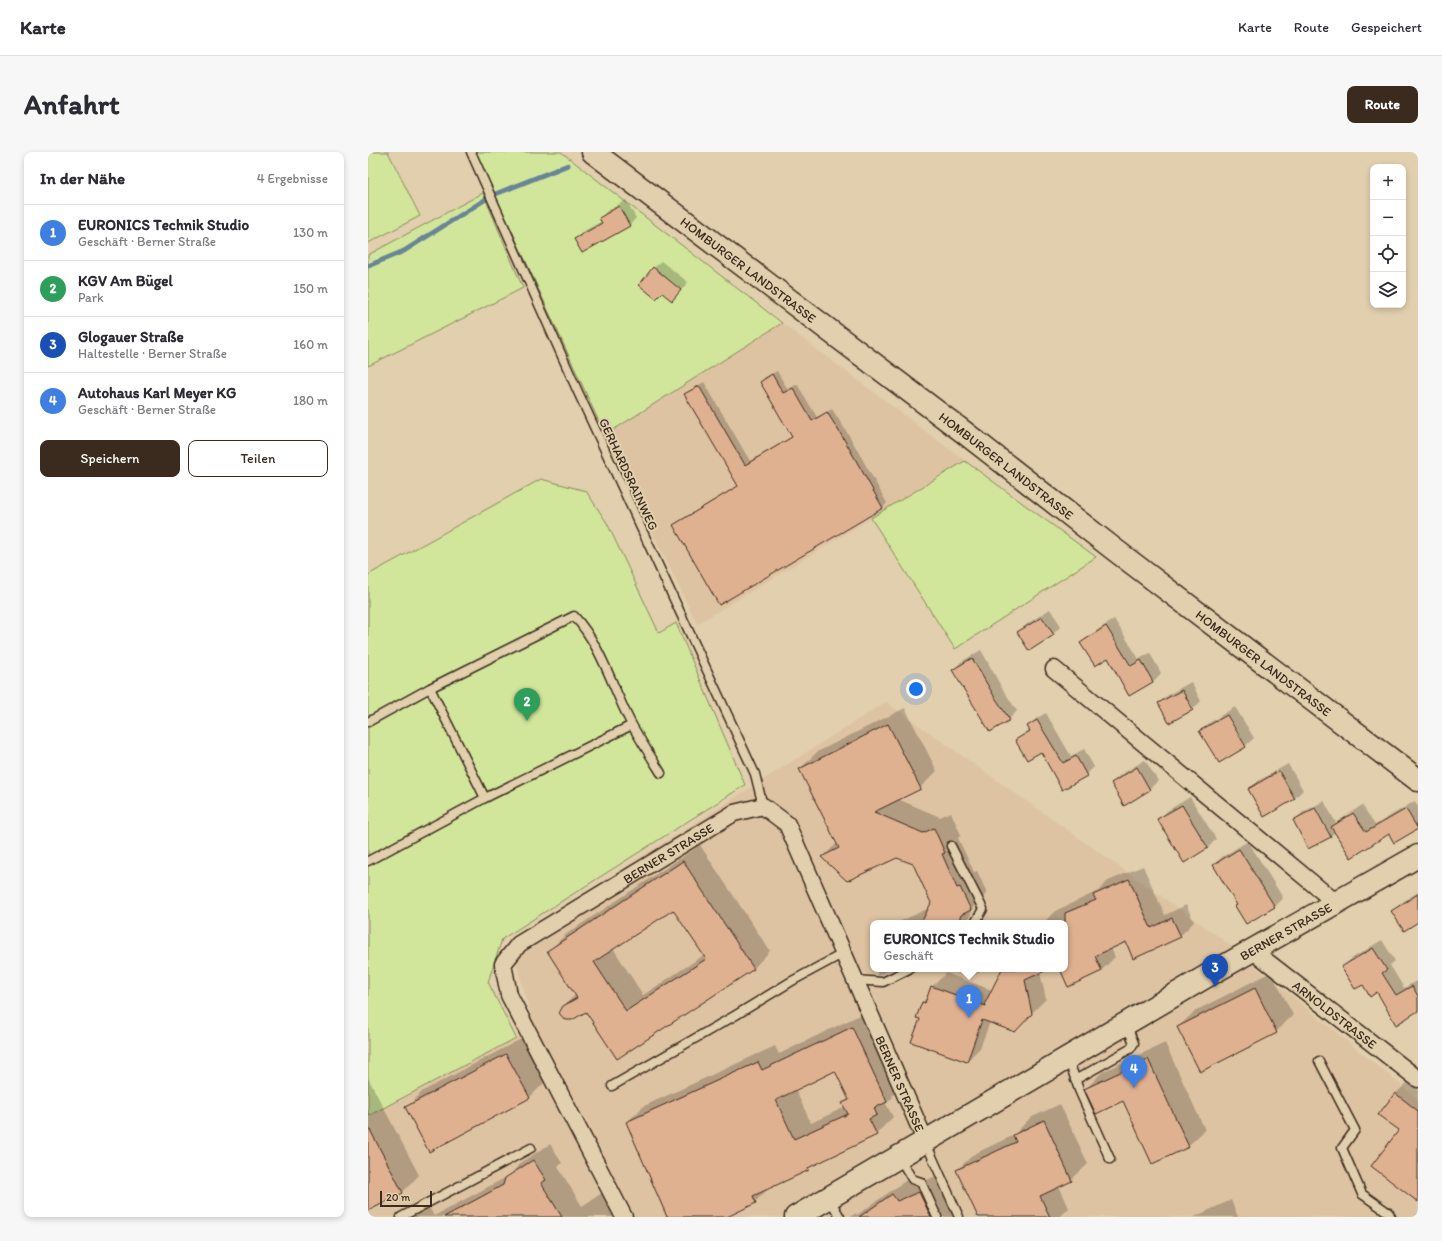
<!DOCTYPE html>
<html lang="de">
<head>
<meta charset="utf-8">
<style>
  body { margin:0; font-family:Itim,sans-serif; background:#f7f7f7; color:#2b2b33 }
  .controls { position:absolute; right:12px; top:12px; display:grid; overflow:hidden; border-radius:8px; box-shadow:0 2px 6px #0003 }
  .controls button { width:36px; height:36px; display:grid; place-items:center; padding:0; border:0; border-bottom:1px solid #e1e1e2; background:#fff; color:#2b2b33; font:20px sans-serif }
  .scale { position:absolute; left:12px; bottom:10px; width:52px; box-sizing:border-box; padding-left:4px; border:2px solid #3b2a1e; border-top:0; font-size:11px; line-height:14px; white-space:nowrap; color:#3b2a1e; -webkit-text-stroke:3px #e1cfad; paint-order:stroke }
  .you { position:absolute; left:548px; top:537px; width:14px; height:14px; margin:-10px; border:3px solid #fff; border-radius:50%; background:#1a73e8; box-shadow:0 0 0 6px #1a73e833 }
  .badge { display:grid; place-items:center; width:26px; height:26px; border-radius:50%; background:#3b2a1e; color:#fff; font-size:13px; font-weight:700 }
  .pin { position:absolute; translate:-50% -33px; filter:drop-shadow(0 1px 2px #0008) }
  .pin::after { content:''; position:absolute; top:21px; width:14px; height:12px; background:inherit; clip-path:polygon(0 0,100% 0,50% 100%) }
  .popup { position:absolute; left:502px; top:768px; width:198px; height:52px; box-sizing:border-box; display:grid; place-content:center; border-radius:8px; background:#fff; filter:drop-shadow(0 1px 3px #0005); font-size:13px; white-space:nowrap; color:#7c7c81 }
  .popup b { font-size:15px; color:#2b2b33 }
  .popup::after { content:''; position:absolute; left:50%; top:100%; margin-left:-8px; border:8px solid transparent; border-top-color:#fff }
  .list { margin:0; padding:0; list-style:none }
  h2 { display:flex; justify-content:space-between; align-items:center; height:52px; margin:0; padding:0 16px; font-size:17px }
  h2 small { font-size:13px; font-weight:400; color:#7c7c81 }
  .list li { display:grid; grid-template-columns:26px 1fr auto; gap:12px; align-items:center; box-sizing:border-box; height:56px; padding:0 16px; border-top:1px solid #e1e1e2 }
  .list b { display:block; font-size:15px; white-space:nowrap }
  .list p { margin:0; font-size:13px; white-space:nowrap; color:#7c7c81 }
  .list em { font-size:13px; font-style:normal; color:#7c7c81 }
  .actions { display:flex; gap:8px; padding:12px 16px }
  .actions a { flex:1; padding:9px 0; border:1px solid #3b2a1e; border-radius:8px; text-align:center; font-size:14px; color:#3b2a1e }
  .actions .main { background:#3b2a1e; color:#fff }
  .icon { flex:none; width:22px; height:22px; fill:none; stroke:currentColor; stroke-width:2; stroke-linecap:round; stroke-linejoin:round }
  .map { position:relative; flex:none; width:1050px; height:1065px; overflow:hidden; border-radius:8px }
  header { display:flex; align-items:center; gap:24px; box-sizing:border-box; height:56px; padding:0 20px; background:#fff; border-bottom:1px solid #e1e1e2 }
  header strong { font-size:19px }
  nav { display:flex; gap:22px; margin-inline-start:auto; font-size:14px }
  .intro { display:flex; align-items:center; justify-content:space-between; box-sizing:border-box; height:96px; padding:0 24px }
  h1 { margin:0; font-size:28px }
  .button { padding:10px 18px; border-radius:8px; background:#3b2a1e; color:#fff; font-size:14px; font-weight:700 }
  main { display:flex; gap:24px; padding:0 24px }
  aside { flex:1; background:#fff; border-radius:8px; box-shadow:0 2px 6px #0003 }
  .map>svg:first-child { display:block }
  .built { fill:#dec3a2; fill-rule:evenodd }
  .green { fill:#d1e69b; stroke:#86885c }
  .shadow { fill:#0003; fill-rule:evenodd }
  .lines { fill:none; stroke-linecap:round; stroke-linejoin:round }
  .stream { stroke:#688495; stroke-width:5 }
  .building { fill:#e0b191; stroke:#3b2a1e; fill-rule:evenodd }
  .lane-casing { stroke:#3b2a1e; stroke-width:11 }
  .street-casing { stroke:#3b2a1e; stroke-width:19 }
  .secondary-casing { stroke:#3b2a1e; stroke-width:25 }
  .lane { stroke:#e1cfad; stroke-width:8 }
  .street { stroke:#e1cfad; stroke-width:16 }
  .secondary { stroke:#e1cfad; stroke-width:22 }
  .labels { text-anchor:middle; stroke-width:4; stroke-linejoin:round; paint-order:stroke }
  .street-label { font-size:13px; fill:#3b2a1e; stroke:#e1cfad }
</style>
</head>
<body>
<header>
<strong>Karte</strong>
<nav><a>Karte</a><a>Route</a><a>Gespeichert</a></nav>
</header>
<div class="intro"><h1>Anfahrt</h1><a class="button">Route</a></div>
<main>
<aside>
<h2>In der Nähe<small>4 Ergebnisse</small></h2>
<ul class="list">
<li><span class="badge" style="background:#3f7fe0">1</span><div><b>EURONICS Technik Studio</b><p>Geschäft · Berner Straße</p></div><em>130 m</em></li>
<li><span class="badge" style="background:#2e9e5b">2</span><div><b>KGV Am Bügel</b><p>Park</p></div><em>150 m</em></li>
<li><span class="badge" style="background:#1a4fb4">3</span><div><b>Glogauer Straße</b><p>Haltestelle · Berner Straße</p></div><em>160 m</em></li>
<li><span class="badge" style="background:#3f7fe0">4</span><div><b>Autohaus Karl Meyer KG</b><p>Geschäft · Berner Straße</p></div><em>180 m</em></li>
</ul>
<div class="actions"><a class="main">Speichern</a><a>Teilen</a></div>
</aside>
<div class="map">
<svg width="1050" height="1065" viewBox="0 0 1050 1065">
  <rect width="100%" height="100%" fill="#e1cfad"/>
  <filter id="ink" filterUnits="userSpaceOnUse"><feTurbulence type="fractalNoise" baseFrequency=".025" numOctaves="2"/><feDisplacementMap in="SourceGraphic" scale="8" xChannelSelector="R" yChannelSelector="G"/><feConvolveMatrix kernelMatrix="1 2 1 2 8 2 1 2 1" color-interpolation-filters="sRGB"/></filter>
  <g filter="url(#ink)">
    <path class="built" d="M 414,171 L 597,309 L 329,472 L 237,283 Z
      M 518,550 L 854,787 L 1050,947 L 1050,1065 L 0,1065 L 0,961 L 2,963 L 148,886 L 168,882 L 142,788 ZM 505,771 L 697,771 L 697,817 L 505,817 Z"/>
    <path class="green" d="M 0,0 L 20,0 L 52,64 L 0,91 Z
      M 108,0 L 193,0 L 414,171 L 237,283 Z
      M 115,41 L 155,136 L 0,214 L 0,103 Z
      M 597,309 L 728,405 L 587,497 L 503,366 Z
      M 173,327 L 218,339 L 239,371 L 291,481 L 308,471 L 377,633 L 134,787 L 120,830 L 148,886 L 2,963 L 0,961 L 0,423 Z"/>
    <path class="shadow" d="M 258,48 L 268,66 L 262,73 L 215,99 L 208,87 L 214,80 L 234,69 L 232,66 L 239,59 Z
      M 293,109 L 320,130 L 311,141 L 286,116 Z
      M 409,219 L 420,238 L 429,232 L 449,265 L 464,257 L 482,285 L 519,351 L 515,356 L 306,373 L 311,369 L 371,333 L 318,242 L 322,238 L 336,230 L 382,309 L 425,284 L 393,230 L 397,225 Z
      M 682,457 L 693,474 L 685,482 L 651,480 L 659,472 Z
      M 746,467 L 771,507 L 782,501 L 793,521 L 785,530 L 740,504 L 713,491 L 722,483 Z
      M 613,498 L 634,536 L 649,559 L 641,567 L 585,518 L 593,510 Z
      M 823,530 L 833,549 L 824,558 L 791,551 L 800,543 Z
      M 867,555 L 886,586 L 877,594 L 833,579 L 841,571 Z
      M 537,556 L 569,619 L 552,636 L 530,647 L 572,665 L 583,660 L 593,683 L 590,686 L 606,720 L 609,719 L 619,741 L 606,754 L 599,771 L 529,771 L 561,756 L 564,751 L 546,711 L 529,705 L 455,705 L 469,691 L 432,617 L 449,600 Z
      M 678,561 L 703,604 L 716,597 L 726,615 L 718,623 L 694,636 L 674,598 L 648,588 L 662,577 L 660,574 L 669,566 Z
      M 777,608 L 790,629 L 781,637 L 744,631 L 752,623 Z
      M 920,612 L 935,638 L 927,646 L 882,638 L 890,629 Z
      M 822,645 L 848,687 L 840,696 L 791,668 L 799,659 Z
      M 956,649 L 968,671 L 994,653 L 1007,673 L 1047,649 L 1050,655 L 1050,676 L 1022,680 L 967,680 L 962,684 L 926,669 L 935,660 Z
      M 880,689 L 915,746 L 907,754 L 878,771 L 870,752 L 846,713 L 854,705 Z
      M 332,693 L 402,799 L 386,816 L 250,906 L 219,858 L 196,854 L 208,842 L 180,800 L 197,783 ZM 306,756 L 336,803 L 275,843 L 245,796 Z
      M 775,714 L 797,763 L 818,753 L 826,770 L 812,784 L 758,789 L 743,796 L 747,805 L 733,819 L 693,817 L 697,817 L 697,771 L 675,771 L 687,759 L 730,739 L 740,729 Z
      M 1050,740 L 1050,769 L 1025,759 L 1033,751 Z
      M 1014,788 L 1027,809 L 1022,813 L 1036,836 L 1050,828 L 1050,858 L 995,831 L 975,815 L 983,807 Z
      M 509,817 L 525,817 L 511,823 L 509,823 Z
      M 602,817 L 618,817 L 605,823 Z
      M 635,817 L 679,817 L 672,820 L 678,847 L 660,865 L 622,870 L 612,896 L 599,909 L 553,866 L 554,850 L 561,844 L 564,835 L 578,821 L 624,838 Z
      M 903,820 L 925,863 L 908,880 L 810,875 L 827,859 Z
      M 500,859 L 535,933 L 524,944 L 525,945 L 518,952 L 525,965 L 508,982 L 446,1012 L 440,1017 L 404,1033 L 387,1050 L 357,1065 L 300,1065 L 259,970 L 276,954 L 407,894 L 411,902 ZM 468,918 L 481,946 L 475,951 L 477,955 L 443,971 L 427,937 Z
      M 155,886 L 178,929 L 161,946 L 39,955 L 55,939 Z
      M 797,891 L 837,978 L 820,994 L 756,948 L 718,937 L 734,920 Z
      M 0,926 L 51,1023 L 35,1040 L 0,1058 Z
      M 1040,930 L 1050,937 L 1050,1049 L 1032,978 L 1027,942 Z
      M 692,952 L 720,1012 L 703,1028 L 691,1034 L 701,1056 L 692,1065 L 608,1065 L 610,1063 L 589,1018 L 606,1002 L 646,983 L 662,966 Z
      M 182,992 L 194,1011 L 190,1015 L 214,1054 L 240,1037 L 254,1065 L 44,1065 L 61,1055 L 66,1064 L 142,1023 L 155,1009 Z
      M 568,1024 L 580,1051 L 584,1054 L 589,1065 L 482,1065 L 488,1061 L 489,1063 L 540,1027 L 545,1034 Z
      M 863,1048 L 870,1065 L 826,1065 Z"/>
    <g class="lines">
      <path class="stream" d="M 125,43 L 200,13
        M 0,114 L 36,99 L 118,47"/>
    </g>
    <path class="building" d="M 251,54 L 262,74 L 214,101 L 206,87 L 234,71 L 231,66 Z
      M 285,115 L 313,138 L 304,149 L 294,141 L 288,147 L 271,133 Z
      M 404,222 L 415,241 L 425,236 L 444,269 L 459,260 L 477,289 L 515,356 L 351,453 L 305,373 L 370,334 L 316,242 L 331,234 L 377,313 L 424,285 L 392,230 Z
      M 674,465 L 686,483 L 661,499 L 649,480 Z
      M 738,474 L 763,514 L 773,508 L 785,530 L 761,544 L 740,506 L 727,514 L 712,491 Z
      M 604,506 L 626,544 L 642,568 L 622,580 L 584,518 Z
      M 814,538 L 825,558 L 801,571 L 790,551 Z
      M 859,563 L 878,595 L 851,611 L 831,579 Z
      M 669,568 L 695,611 L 708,604 L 719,624 L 694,638 L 673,600 L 659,608 L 647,588 L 662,579 L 659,574 Z
      M 520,572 L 553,637 L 506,660 L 555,681 L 566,676 L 577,701 L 574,702 L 589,736 L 592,735 L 603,758 L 593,763 L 590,771 L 553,771 L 563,751 L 545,712 L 529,706 L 479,729 L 453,705 L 471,696 L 431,617 Z
      M 769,615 L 782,638 L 756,654 L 743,631 Z
      M 911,619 L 927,647 L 896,665 L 880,637 Z
      M 814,653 L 840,696 L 816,711 L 789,667 Z
      M 947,656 L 963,685 L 940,697 L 925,668 Z
      M 1038,657 L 1050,677 L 1026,691 L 1021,682 L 983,706 L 963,675 L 985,661 L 998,680 Z
      M 871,697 L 907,755 L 878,772 L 867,754 L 869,753 L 845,713 Z
      M 315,709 L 386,817 L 249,907 L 218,860 L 204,868 L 197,868 L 191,861 L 195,854 L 209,846 L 179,799 ZM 305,758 L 338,807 L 258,859 L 226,810 Z
      M 761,727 L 783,776 L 804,766 L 813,785 L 765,807 L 758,790 L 727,804 L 734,819 L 700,835 L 692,817 L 697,817 L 697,761 L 728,748 L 725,743 Z
      M 1050,742 L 1050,770 L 1036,779 L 1023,759 Z
      M 1005,796 L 1019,818 L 1014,821 L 1028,843 L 1044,834 L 1050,844 L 1050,859 L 1028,873 L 1009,840 L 1002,845 L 995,833 L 987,837 L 973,815 Z
      M 634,817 L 681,817 L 657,828 L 664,862 L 647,880 L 614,868 L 599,910 L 543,890 L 552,867 L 548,866 L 554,850 L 557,851 L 563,834 L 618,854 L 617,851 Z
      M 887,836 L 909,881 L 832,920 L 809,875 Z
      M 484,875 L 519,950 L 506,956 L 509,963 L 501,967 L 509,983 L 440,1016 L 441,1018 L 385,1044 L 388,1051 L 359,1065 L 299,1065 L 258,970 L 390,910 L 394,918 ZM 467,919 L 481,948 L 474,951 L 480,962 L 426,987 L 408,948 Z
      M 138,902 L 162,946 L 61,1000 L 37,955 Z
      M 780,907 L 821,995 L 784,1012 L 755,949 L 728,962 L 716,937 Z
      M 1027,941 L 1050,959 L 1050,1050 L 1003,1014 L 1031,978 L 1010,963 Z
      M 676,968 L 704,1029 L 672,1044 L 682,1065 L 610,1065 L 588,1018 L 648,990 L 645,983 Z
      M 0,974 L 35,1041 L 0,1059 Z
      M 165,1008 L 178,1028 L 173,1031 L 194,1065 L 76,1065 L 135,1033 L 137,1026 Z
      M 551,1040 L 563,1065 L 491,1065 L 524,1042 L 529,1049 Z"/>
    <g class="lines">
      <defs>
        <path id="lane" d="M 103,0 L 210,240 L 387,622 L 395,654
          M 62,536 L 117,646
          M 0,570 L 62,536 L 206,464 C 234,494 245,538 264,573 C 273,589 283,605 293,621
          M 583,694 L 615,757 L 607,771
          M 0,709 L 117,646 L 264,573
          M 487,828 L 515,830 L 541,817
          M 700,906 L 711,938 L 742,1007
          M 951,909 L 987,978 L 974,996 L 994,1042 L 1021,1061 L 1023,1065
          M 707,928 L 762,897 L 766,891 L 758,872
          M 244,934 L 368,863 L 424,829 L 476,801
          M 558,991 L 591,1065
          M 531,1005 L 544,1027 L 553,1030 L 569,1065
          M 461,1046 L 472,1065
          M 33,1065 L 163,996"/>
        <g id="street">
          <path d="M 686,517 L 967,750"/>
          <path id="s1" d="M 884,798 L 1050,927"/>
          <path id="s2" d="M 256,1065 L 141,843 L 135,812 L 151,792 L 366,661 L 395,654 L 419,672 L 557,988"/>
        </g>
        <g id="secondary">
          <path id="s3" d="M 225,0 L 597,281 L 747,398 L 1050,628"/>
          <path id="s4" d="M 428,1065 L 839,824 L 1050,704"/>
        </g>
      </defs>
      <use href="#lane" class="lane-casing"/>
      <use href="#street" class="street-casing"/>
      <use href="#secondary" class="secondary-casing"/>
      <use href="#lane" class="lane"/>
      <use href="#street" class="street"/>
      <use href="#secondary" class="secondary"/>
    </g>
  </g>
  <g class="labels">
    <g class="street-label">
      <text dy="5" stroke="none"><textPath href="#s3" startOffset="195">HOMBURGER LANDSTRASSE</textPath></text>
      <text dy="5" stroke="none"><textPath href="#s3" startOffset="519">HOMBURGER LANDSTRASSE</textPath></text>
      <text transform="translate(261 322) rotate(65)" y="5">GERHARDSRAINWEG</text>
      <text dy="5" stroke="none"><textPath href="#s3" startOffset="843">HOMBURGER LANDSTRASSE</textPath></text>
      <text dy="5" stroke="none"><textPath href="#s2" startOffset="482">BERNER STRASSE</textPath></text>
      <text dy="5" stroke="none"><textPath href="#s4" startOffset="567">BERNER STRASSE</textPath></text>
      <text dy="5" stroke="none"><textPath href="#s1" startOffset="105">ARNOLDSTRASSE</textPath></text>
      <text dy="5" stroke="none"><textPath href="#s2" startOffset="902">BERNER STRASSE</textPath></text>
    </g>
  </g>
</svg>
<div class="controls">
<button>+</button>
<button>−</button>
<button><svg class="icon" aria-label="locate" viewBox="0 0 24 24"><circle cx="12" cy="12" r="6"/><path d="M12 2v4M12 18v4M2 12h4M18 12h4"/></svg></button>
<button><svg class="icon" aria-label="layers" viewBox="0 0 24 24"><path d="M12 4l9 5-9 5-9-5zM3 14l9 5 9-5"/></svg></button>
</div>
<div class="scale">20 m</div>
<div class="you"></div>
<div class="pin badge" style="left:601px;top:866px;background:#3f7fe0">1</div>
<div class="popup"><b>EURONICS Technik Studio</b>Geschäft</div>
<div class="pin badge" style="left:159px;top:569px;background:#2e9e5b">2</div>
<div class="pin badge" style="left:847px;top:835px;background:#1a4fb4">3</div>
<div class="pin badge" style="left:766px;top:936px;background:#3f7fe0">4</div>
</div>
</main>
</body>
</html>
